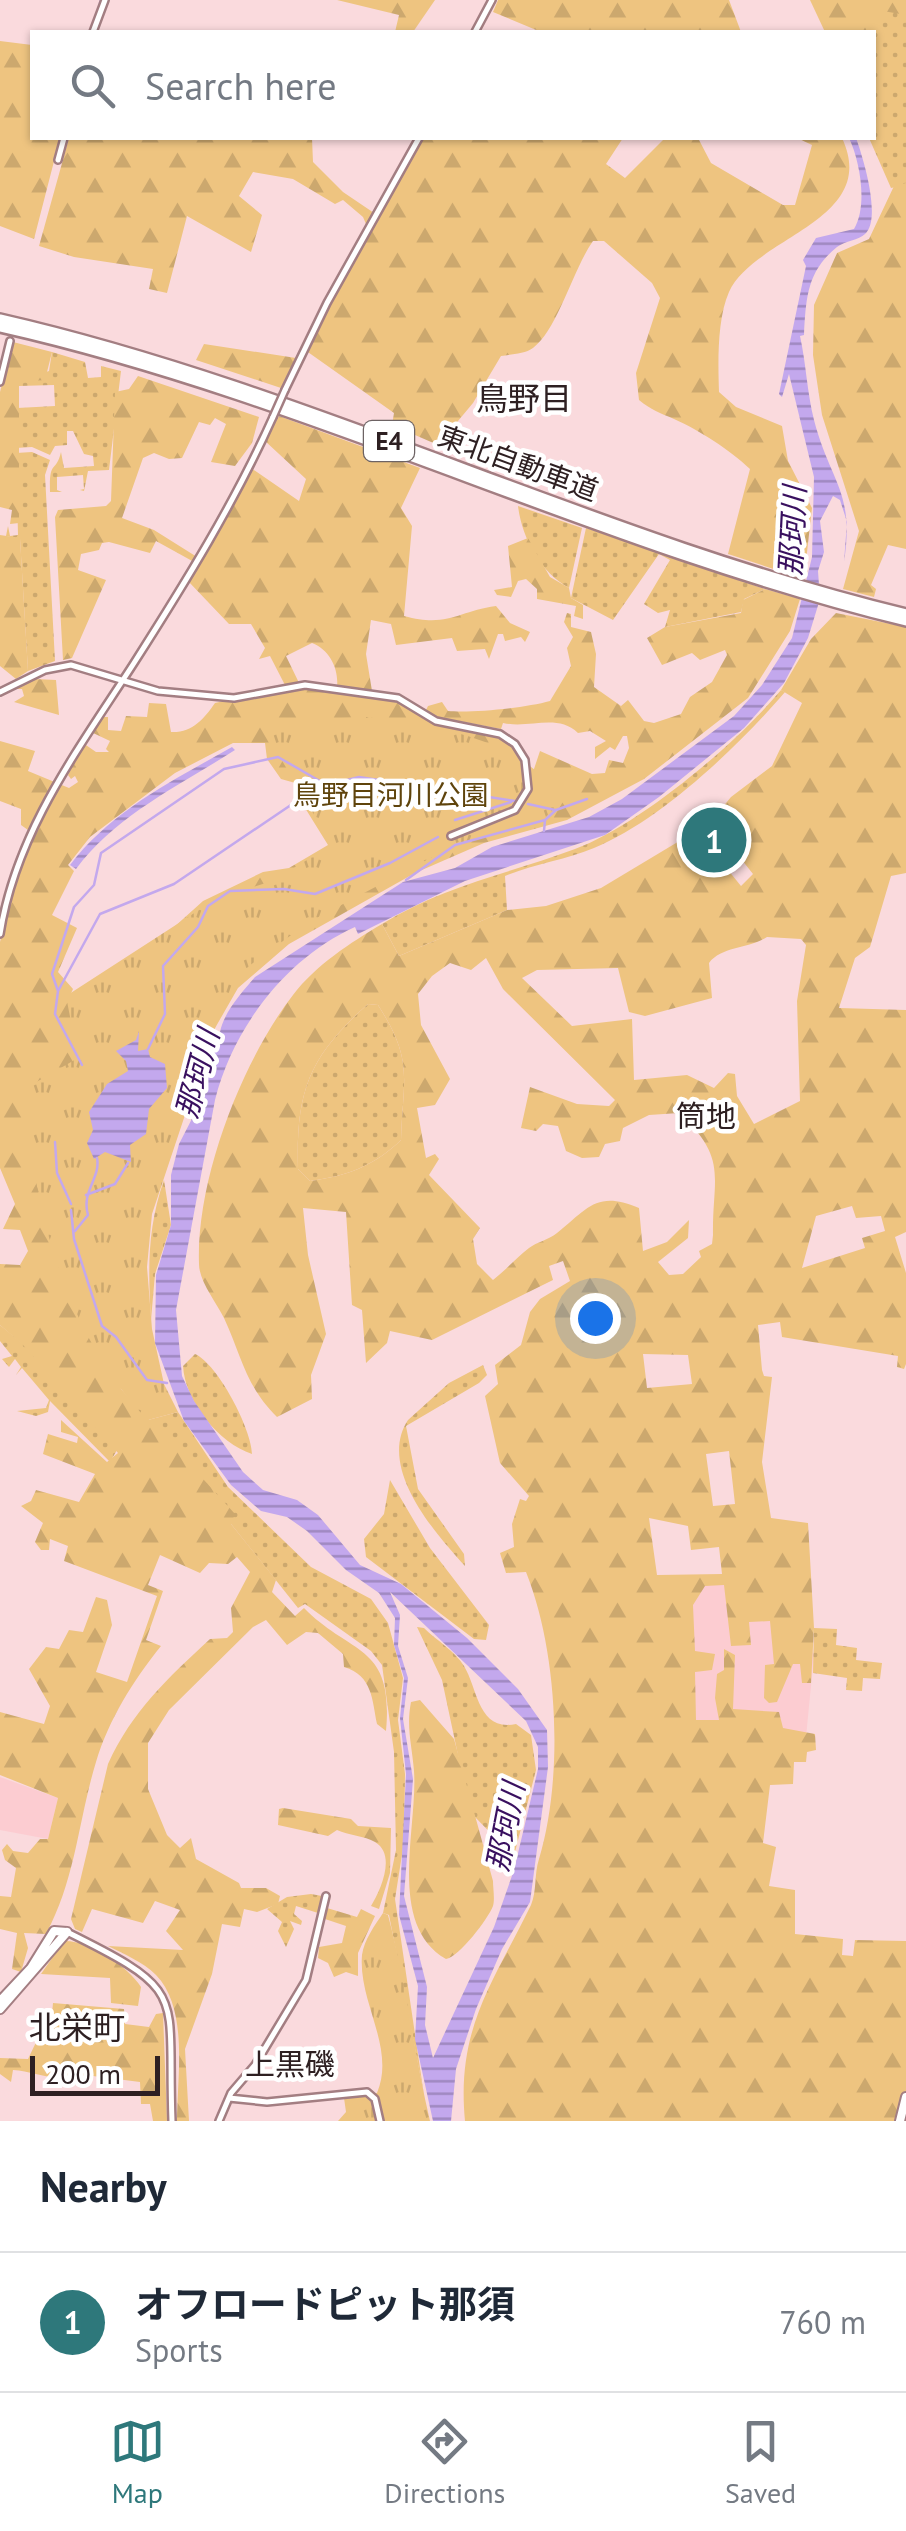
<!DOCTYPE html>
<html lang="en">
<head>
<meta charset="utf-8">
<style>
  body { margin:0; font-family:"PT Sans","Noto Sans JP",sans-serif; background:#f6f6f7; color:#1f2937 }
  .scale { position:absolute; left:30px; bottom:25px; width:130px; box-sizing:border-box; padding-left:10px; border:5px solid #2e2022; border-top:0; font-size:28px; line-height:35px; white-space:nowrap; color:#2e2022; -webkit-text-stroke:8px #fff; paint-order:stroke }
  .you { position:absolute; left:595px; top:1318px; width:35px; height:35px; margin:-25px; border:8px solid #fff; border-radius:50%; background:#1a73e8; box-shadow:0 0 0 15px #1a73e833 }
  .badge { display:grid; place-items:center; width:65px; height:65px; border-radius:50%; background:#2e787b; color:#fff; font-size:32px; font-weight:700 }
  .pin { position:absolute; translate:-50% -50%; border:5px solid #fff; box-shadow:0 2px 10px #0006 }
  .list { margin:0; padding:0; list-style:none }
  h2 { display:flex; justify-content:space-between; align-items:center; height:130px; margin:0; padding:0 40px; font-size:42px }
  h2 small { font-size:32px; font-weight:400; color:#747a83 }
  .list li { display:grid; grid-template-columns:65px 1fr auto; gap:30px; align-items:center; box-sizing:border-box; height:140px; padding:0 40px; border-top:2px solid #e0e1e3 }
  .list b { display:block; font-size:38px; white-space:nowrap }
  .list p { margin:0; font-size:32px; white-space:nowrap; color:#747a83 }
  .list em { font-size:32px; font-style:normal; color:#747a83 }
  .icon { flex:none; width:55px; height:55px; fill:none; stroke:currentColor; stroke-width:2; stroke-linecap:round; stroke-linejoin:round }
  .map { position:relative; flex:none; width:906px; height:2121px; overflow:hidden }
  .search { position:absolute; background:#fff; box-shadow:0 2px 8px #0004; left:30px; right:30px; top:30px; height:110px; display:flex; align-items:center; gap:25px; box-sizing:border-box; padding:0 35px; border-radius:0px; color:#747a83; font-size:38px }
  .sheet { height:270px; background:#fff }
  nav { display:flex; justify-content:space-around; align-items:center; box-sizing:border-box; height:140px; border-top:2px solid #e0e1e3; background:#fff; font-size:28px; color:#747a83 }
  nav a { display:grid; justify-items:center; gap:5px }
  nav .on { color:#2e787b }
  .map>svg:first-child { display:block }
  .built { fill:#fcccd1 }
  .grass { fill:url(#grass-dots) }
  .forest { fill:url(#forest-firs); fill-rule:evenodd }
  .park { fill:url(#park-tufts) }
  .water { fill:url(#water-rules); fill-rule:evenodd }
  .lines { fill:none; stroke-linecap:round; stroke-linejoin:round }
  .stream { stroke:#c3a8ed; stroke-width:2.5 }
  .minor-casing { stroke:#a37e82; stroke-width:10 }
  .major-casing { stroke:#a37e82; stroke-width:12 }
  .highway-casing { stroke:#a37e82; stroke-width:14 }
  .minor { stroke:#fff; stroke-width:5 }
  .major { stroke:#fff; stroke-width:8 }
  .highway { stroke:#fff; stroke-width:9 }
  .minor-bridge-casing { stroke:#a37e82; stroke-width:10; stroke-linecap:butt }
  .minor-bridge { stroke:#fff; stroke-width:5 }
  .labels { text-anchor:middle; stroke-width:9; stroke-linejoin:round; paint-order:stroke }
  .shield { fill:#fff; stroke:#6d6364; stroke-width:2.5 }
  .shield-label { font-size:25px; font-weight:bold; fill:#2e2022 }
  .street-label { font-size:28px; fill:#2e2022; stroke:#fff }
  .park-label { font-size:28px; fill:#5f440c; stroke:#fff }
  .water-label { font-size:30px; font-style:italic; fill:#39105f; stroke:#fff }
  .neighbourhood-label { font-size:30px; fill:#2e2022; stroke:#fff }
  .quarter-label { font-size:32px; fill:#2e2022; stroke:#fff }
</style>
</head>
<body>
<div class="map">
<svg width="906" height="2121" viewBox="0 0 906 2121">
  <defs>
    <pattern id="grass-dots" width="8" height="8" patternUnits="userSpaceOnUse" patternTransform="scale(2.5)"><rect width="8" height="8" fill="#eec480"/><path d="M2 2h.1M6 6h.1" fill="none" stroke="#cca86e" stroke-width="1.8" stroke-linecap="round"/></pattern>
    <pattern id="forest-firs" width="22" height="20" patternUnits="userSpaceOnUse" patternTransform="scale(2.5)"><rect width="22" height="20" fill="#eec480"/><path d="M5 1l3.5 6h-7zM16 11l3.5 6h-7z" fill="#cca86e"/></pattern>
    <pattern id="park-tufts" width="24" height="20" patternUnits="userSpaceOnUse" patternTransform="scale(2.5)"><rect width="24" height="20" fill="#eec480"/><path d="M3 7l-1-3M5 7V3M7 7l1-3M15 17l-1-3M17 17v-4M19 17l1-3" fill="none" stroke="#cca86e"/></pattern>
    <pattern id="water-rules" width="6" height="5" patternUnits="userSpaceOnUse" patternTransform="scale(2.5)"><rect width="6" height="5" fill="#c3a8ed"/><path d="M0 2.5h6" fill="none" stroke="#9f88c0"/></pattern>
  </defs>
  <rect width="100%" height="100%" fill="#fadadd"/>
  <path class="built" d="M 772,1577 L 814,1655 L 806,1737 L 691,1729 L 687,1579 Z
    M 0,1777 L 58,1798 L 48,1839 L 0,1830 Z"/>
  <path class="grass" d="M 882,10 L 906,12 L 906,185 L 891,188 L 869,138 L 874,138 L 874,32 L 862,32 Z
    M 52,352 L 85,362 L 88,378 L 101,377 L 101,366 L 121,371 L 109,470 L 88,471 L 84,491 L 80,490 L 84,489 L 83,475 L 57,477 L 57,490 L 62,492 L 50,492 C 49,458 56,474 61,452 L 64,468 L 94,466 L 93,456 L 84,454 L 73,431 L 67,431 L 67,445 L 55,446 L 50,455 L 32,447 L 16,448 L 17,408 L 55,406 L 54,385 L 19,386 L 19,381 L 49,371 Z
    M 32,452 L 50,460 L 45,475 L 55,661 L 28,671 L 20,539 L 6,536 L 8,526 L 10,536 L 18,535 L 16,453 Z
    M 518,506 L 582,528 L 569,588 C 540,572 522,538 518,506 Z
    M 586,528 L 765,589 L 744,599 L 741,612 L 665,627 L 670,610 L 658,613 L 644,604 L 670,560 L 659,554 L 613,620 L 571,598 Z
    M 781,690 L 785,692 C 739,746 660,821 594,848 C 565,860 534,864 505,876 L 507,910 L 399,956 L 382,924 C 443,886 508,874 575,849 C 640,825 737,743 781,690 Z
    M 368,1004 L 378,1005 C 414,1061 403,1077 401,1140 C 374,1166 347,1176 310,1181 L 298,1169 C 296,1090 309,1057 368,1004 Z
    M 164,1180 L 171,1225 L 155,1274 L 151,1320 C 148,1271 147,1228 164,1180 Z
    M 0,1325 L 23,1344 L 117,1450 L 110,1462 L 50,1401 L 48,1412 L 36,1416 L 17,1411 L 46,1408 L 49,1400 L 22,1368 L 16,1375 L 21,1367 L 15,1359 L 9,1367 L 2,1359 L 12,1356 L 0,1341 Z
    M 195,1354 C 218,1364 252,1430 252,1454 C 219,1443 185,1402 183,1366 Z
    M 483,1365 L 487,1375 L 479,1383 L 406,1426 L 418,1489 L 464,1554 L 465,1566 C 434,1532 377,1467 408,1420 L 449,1383 Z
    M 178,1412 L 228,1487 L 311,1567 L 371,1599 L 388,1623 L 403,1678 L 398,1720 L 405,1774 L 404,1842 L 395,1899 L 424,2095 L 389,1915 L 383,1913 L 396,1850 L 394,1752 L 382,1665 L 371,1651 L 305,1604 L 298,1608 L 148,1420 Z
    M 390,1480 L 430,1548 L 489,1625 L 486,1640 L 474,1639 L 366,1557 L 364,1539 L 384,1514 Z
    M 417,1627 L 424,1628 C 436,1640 455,1651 464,1666 C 478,1689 478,1732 516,1724 L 531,1735 L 536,1770 L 515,1852 L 511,1854 L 475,1817 L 468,1802 L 442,1680 Z
    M 814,1628 L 837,1629 L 836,1645 L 857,1648 L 856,1660 L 882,1663 L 880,1679 L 863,1678 L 862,1691 L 846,1690 L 847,1678 L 813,1673 Z
    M 311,1894 L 322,1896 L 318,1913 L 296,1906 L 294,1914 L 302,1921 L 301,1925 L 290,1921 L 294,1929 L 286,1947 L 278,1931 L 282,1922 L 267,1909 L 287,1897 Z"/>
  <path class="forest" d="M 337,0 L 435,0 L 413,32 L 395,32 L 399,15 Z
    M 498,0 L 729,0 L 741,32 L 541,32 L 493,12 Z
    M 810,0 L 906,0 L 906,15 L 883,11 L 864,32 L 825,32 Z
    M 0,41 L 32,45 L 32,138 L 60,138 L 34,239 L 0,226 Z
    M 69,138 L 312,138 L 313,162 L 343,192 L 377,215 L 421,138 L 623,138 L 606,164 L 625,178 L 665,138 L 698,138 L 711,163 L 783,205 L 795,205 L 812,145 L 797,138 L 842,138 C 881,221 753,237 729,292 C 717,319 718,363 719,392 L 736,407 L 782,426 L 788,461 L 812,508 L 804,579 L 728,554 L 750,469 C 730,450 699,430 674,419 C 660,413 651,410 639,400 L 636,373 L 660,298 L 652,283 L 604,241 L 593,241 C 572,271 558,329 533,348 C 525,354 511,354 501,356 L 473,403 L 438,445 L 392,425 L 394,413 L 305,350 L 369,231 L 363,217 L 343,200 L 335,204 L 293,179 L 253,172 L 239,196 L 262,215 L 251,252 L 187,216 L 167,293 L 149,289 L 153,269 L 74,257 L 39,246 Z
    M 906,183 L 906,549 L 888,545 L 871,585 L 876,589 L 874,597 L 843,589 L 859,531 L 822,415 L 813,355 L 814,305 L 837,253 L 869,239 L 894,186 Z
    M 13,342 L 52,352 L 45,380 L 19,382 L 19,523 L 10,524 L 12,510 L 0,507 L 0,392 Z
    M 204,344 L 296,358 L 281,388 L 196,360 Z
    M 138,376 L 259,417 L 252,443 L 235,466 L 211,462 L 226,424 L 215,418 L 210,425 L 199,422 L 182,458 L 169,459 L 154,453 L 143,458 L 122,518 L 154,530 L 197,557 L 194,562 L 156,541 L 150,553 L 109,542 L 102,543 L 99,550 L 81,554 L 78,570 L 106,580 L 72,658 L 63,660 L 55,517 L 58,510 L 106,506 L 111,501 L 115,392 L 129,389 Z
    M 279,416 L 420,468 L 401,508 L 412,526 L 404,616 C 448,628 458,611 496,606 L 510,623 L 530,632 L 525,642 L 521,637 L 505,641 L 503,634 L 498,634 L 489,659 L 485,649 L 457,651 L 452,638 L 396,645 L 391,624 L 371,620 L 366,654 L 372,691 L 337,687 C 339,669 330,650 312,643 L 286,656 L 301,687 L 397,700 L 435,723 L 500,737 L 517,751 L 524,766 L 163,937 L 203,901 L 263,872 L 289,868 L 328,845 L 297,795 L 306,786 L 281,779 L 267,759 L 265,743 L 233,743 L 175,773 L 90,837 L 68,865 L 74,871 L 52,915 L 77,928 L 58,972 L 73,989 L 68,1000 L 80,1056 L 121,1389 L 235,1514 L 231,1524 L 276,1580 L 272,1592 L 295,1616 L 304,1608 C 351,1656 394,1643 386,1731 L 377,1724 C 372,1700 373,1676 344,1667 L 343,1654 L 318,1633 L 306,1632 L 287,1645 L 266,1620 L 253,1627 L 169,1710 L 148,1743 L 148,1789 L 167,1835 L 180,1848 L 191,1838 L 196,1859 L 239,1883 L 241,1888 L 266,1888 L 280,1896 L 278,1904 L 257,1912 L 244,1909 L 240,1927 L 222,1924 L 212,1974 L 185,2049 L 189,2121 L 177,2121 C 177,2077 189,2009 156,1975 C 143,1962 124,1954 108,1946 L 183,1950 L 166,1931 L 180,1910 L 155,1901 L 143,1923 L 92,1909 L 82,1932 L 75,1929 L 71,1919 L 108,1764 C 132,1711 168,1678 210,1639 L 227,1638 L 233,1632 L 231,1608 L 250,1572 L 237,1557 L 228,1564 L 209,1563 L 200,1573 L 160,1555 L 148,1585 L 163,1591 L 146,1640 L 161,1646 C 133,1681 109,1719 96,1762 C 78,1821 76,1878 46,1934 L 24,1933 L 28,1948 L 21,1972 L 12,1969 L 17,1933 L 0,1929 L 0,1896 L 11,1897 L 16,1868 L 5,1860 L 2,1850 L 7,1844 L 13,1851 L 28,1853 L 40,1839 L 48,1839 L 58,1798 L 0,1775 L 0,1712 L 44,1724 L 50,1706 L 29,1669 L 46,1647 L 59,1649 L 69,1630 L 83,1632 L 96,1597 L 107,1600 L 112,1625 L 96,1672 L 127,1682 L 157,1596 L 64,1561 L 68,1546 L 50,1539 L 49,1550 L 41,1550 L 35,1542 L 43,1523 L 21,1506 L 31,1501 L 36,1490 L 79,1502 L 95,1474 L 43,1454 L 48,1434 L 77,1443 L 78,1437 L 61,1432 L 61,1420 L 107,1462 L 118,1453 L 23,1345 L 0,1325 L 0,1264 L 20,1265 L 28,1251 L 20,1230 L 3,1229 L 15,1204 L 0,1168 L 0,942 L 14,885 L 35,835 L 21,825 L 21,809 L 0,801 L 0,741 L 35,751 L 28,771 L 69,788 L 78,782 L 75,776 L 71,779 L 68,775 L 83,743 L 96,752 L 109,752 L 106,749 L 110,741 L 91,732 L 101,717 L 108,717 L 108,730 L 121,731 L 126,716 L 147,717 L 149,703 L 166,704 L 171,732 C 192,733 204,719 215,703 L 286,687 L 270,656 L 259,659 L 265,648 L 251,624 L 229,624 L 188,581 L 251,468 L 299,501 L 306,479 L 265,441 Z
    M 0,535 L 20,538 L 28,671 L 16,679 L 0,666 Z
    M 528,538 L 550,577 L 569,588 L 571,598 L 583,605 L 583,619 L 574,616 L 576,606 L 537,599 L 537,589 L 526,579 L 518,581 L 511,597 L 497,595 L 494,590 L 512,587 L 508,546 Z
    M 765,589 L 800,599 L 790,631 L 748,698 L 644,779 L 567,820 L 484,843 L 415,873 L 289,944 L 238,988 L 203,1049 L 204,983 L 533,772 L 540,751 L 592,774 L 605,773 L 609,760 L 623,763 L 629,748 L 627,736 L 623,736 L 615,750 L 610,747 L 595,759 L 595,747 L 606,741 L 590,731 L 578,733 C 557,713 530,729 503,723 L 501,729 L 433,716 L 425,712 L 428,706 L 442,702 L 448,711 C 473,713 525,708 550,701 L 571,666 L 567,648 L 573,637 L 564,622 L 567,613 L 571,614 L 571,627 L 591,632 L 596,654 L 594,687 L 621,706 L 628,700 L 644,721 L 654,723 L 681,714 L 690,697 L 712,682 L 727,655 L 725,650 L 700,660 L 692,653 L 662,665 L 647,638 L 665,627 L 741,613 L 743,600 Z
    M 836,613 L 906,627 L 906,873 L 891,876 L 870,947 L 855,958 L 839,1008 L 906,1010 L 906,1232 L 895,1237 L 906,1273 L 906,1364 L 904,1369 L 897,1367 L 898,1356 L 782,1337 L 780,1322 L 758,1325 L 762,1370 L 764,1376 L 772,1377 L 762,1462 L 771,1518 L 808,1523 L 814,1628 L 811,1683 L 802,1683 L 800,1664 L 793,1664 L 777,1702 L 769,1703 L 764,1698 L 765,1665 L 774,1664 L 770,1621 L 749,1622 L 751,1645 L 731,1646 L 724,1585 L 705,1586 L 693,1605 L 695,1651 L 715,1654 L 712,1670 L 695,1672 L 696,1720 L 719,1720 L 715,1698 L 717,1674 L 724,1670 L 724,1649 L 735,1655 L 733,1709 L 779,1712 L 783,1728 L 815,1734 L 816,1750 L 807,1752 L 806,1762 L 794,1762 L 793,1784 L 770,1785 L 763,1843 L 776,1847 L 769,1886 L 795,1890 L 795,1934 L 843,1939 L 842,1955 L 853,1956 L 855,1940 L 906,1941 L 906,2121 L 465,2121 C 456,2028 493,1983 531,1905 C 537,1891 534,1874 539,1859 C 564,1776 558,1652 526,1572 L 506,1573 L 500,1553 L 514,1547 L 512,1524 L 520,1499 L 526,1501 L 529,1496 L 500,1463 L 485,1396 L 498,1384 L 495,1365 L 521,1345 L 530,1312 L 540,1299 L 570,1281 L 563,1261 L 549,1266 L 553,1280 L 432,1340 L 390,1331 L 387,1343 L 366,1363 L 362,1310 L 352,1305 L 346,1212 L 303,1208 L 308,1255 L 326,1334 L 311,1375 L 312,1399 L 277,1417 C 245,1385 242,1357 224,1318 C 216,1302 199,1281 199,1264 C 196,1179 242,1061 293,995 C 316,965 350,943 382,924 L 399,956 L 507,910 L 546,906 L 601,888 L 706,825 L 709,829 L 702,838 L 741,886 L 753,874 L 711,821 L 731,797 L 772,766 L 802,703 L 781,690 L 811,639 ZM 767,937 L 801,939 L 806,945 L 797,1001 L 800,1101 L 754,1124 L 737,1096 L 735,1074 L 728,1073 L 714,1088 L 687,1075 L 634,1080 L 632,1019 L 572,1026 L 522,978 L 537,970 L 618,968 L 629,1012 L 645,1016 L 712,998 L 709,963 C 722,946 749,949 767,937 ZM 486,958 L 503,989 L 615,1100 L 609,1106 L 577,1104 L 530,1087 L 521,1128 L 536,1131 L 543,1124 L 558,1126 L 566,1151 L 582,1158 L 599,1157 L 605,1144 L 620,1141 L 623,1128 L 649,1115 L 679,1113 C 729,1159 712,1177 713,1235 L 712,1244 L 699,1251 L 701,1257 L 683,1274 L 669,1275 L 658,1262 L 688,1238 L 689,1220 L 667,1242 L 643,1251 L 639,1208 C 597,1190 588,1208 557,1233 C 548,1240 537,1242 529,1248 C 516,1258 506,1270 493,1280 L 477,1264 L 473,1239 L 480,1228 L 429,1175 L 439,1159 L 435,1154 L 426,1158 L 417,1108 L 435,1105 L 450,1079 L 421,1025 L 418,994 L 432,976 L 450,963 L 471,970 ZM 368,1004 L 378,1005 C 414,1061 403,1077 401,1140 C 374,1166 347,1176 310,1181 L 298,1169 C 296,1090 309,1057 368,1004 ZM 852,1206 L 856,1218 L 881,1216 L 885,1231 L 862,1238 L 865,1248 L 802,1268 L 816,1216 ZM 643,1354 L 688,1355 L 692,1384 L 647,1388 ZM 729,1451 L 735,1504 L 713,1506 L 706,1454 ZM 649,1518 L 688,1526 L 691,1550 L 719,1547 L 722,1574 L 657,1575 Z
    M 35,679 L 56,680 L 59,715 L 14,702 L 24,696 L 22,689 L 14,689 Z
    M 420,1700 L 454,1739 L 493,1881 C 493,1888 495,1899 493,1906 C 488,1919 459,1957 446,1959 C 386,1925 418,1827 414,1771 C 412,1745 406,1727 411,1702 Z
    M 283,1808 L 351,1819 L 358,1826 L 391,1828 L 390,1873 L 379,1909 L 371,1906 C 380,1891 397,1855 375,1842 C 365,1836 348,1835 337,1830 L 328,1836 L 278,1825 L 279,1809 Z
    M 327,1908 L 357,1917 L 361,1909 L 375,1916 L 358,1953 L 358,1976 L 346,1972 L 334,1977 L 328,1963 L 318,1958 L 319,1947 L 342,1943 L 346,1926 L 325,1919 Z
    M 64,1941 C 89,1940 128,1966 141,1987 L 138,2006 L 111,2003 L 110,1978 L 41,1974 Z
    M 53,2003 L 124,2009 L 125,2024 L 149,2027 L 156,2014 L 163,2013 L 167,2121 L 153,2121 L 150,2104 L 141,2104 L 140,2082 L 85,2075 L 84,2084 L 60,2086 L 60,2078 C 42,2077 29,2071 13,2070 L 11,2082 L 0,2074 L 0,2058 L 28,2059 L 40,2034 L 50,2034 Z"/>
  <path class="park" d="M 367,717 C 438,728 518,735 562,800 L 542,821 L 455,845 L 309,922 L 249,966 L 231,991 L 211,1037 L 152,1214 L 147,1267 L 152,1329 L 164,1384 L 178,1412 L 148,1420 C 68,1340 29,1200 26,1088 L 78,1058 L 66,996 L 216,899 L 272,881 L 332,845 L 268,737 L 316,719 Z
    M 383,1913 L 388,1915 C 406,1983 414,2053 430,2121 L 338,2121 L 346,2112 L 344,2098 L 377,2093 C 396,2048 358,2002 362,1955 C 364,1940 375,1925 383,1913 Z"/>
  <path class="water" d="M 849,138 L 856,138 C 863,157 882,219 865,234 C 859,240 845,241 837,247 C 807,271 806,298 804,335 L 800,336 C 806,363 807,392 814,420 C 830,482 855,491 844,562 L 847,522 L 840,500 L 833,496 L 820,521 L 824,552 L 818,571 L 820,599 L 808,638 L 784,683 L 744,728 L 659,797 L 605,835 L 465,881 L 358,934 L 355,927 C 286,958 233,1028 215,1100 L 176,1310 L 182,1376 L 194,1401 L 243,1472 L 263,1490 L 297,1500 L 318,1515 L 360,1565 L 401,1584 L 467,1638 L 518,1689 L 547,1730 L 548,1767 L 530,1902 L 502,1949 L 476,2009 L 456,2069 L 451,2121 L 433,2121 L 415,2039 L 418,1986 L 399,1915 L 406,1774 L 400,1718 L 404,1678 L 394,1645 L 395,1618 L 379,1593 L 346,1570 L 307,1531 L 287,1517 L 261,1511 L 231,1485 L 184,1421 L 155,1343 L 156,1275 L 171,1225 L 171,1175 L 179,1144 L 198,1107 L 199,1084 L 205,1084 L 209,1054 L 213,1055 C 218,1046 218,1042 220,1032 C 224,1012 242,992 255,977 L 403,882 L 455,868 L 492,847 L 589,817 L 622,799 L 734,716 L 762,685 L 792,638 L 812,557 L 814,477 L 789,374 L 782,397 L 779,394 L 806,266 L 803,260 L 816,238 L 854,229 C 868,206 860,161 849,138 ZM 390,1592 L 526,1721 L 538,1747 L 538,1769 L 514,1870 L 494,1927 L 433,2058 L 425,2025 L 427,1987 L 404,1896 L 413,1779 L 403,1719 L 408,1678 L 398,1646 L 400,1615 Z
    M 232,747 L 235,750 C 179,786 116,815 76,869 L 70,865 C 112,810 174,780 232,747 Z
    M 139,1031 L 138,1051 L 148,1049 L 150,1057 L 165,1064 L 167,1088 L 149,1109 L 146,1134 L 130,1145 L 131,1162 L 105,1152 L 94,1159 L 87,1143 L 93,1130 L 89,1112 L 107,1084 L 128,1071 L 126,1061 L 116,1051 L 136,1040 Z"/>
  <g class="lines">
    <path class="stream" d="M 100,3 L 101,0
      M 528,804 L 555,810
      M 455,820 L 511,802
      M 544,831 L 545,820 L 556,810 L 587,799
      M 406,880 L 455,845 L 545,820
      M 58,991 L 100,914 L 174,884 L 316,788 L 359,777 L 515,801
      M 148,1049 L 165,1014 L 163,966 L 198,927 L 208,906 L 230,891 L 284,889 L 315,894 L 390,863 L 438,837
      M 82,1065 L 55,1014 L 58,991 L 52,974 L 74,907 L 94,885 L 101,853 L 224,769 L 278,757 L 325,784
      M 55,1142 L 57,1173 L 71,1204
      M 86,1195 L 115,1184 L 128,1163
      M 71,1210 L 74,1239 L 102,1326 L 116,1337 L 147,1380 L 167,1383
      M 75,1231 L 88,1215 C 81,1191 101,1178 97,1158"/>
    <defs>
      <path id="minor" d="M 93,32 L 105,0
        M 475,32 L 492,0
        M 58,160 L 64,138
        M 0,382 L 10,341
        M 285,390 L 327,303 L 419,138
        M 0,692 L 45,670 L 71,665 L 158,691 L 234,698 L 305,685 L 398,698 L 436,721 L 500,734 L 515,744 L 525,760 L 528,789 L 515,810 L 451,836
        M 0,934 C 16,831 80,747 134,663 C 185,583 234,504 273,417
        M 67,1932 C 191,1993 167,1992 172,2121
        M 229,2098 L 267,2102 L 367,2092 L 375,2099 L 380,2121
        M 219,2121 L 231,2093 L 255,2065 L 306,1980 L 326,1896"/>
      <path id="major" d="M 0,2001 L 31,1968 L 54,1931 L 67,1932
        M 0,2009 L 67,1932
        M 900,2121 L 906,2097"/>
      <path id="highway" d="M 0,319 C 311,390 597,539 906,614
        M 0,327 C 311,397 597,546 906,621"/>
    </defs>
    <use href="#minor" class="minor-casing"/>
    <use href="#major" class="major-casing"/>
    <use href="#highway" class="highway-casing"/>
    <use href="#minor" class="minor"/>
    <use href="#major" class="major"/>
    <use href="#highway" class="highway"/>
    <defs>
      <path id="minor-bridge" d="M 273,417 L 285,390"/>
    </defs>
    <use href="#minor-bridge" class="minor-bridge-casing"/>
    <use href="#minor-bridge" class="minor-bridge"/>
  </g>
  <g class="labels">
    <rect class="shield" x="364" y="421" width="50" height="40" rx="8"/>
    <g class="shield-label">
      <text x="389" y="450">E4</text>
    </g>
    <g class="street-label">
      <text transform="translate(518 463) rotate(20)" y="10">東北自動車道</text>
    </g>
    <g class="park-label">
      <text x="391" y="805">鳥野目河川公園</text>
    </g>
    <g class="water-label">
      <text transform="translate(793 531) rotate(-87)" y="10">那珂川</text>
      <text transform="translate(198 1074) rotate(-75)" y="10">那珂川</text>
      <text transform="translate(506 1827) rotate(-79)" y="10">那珂川</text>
    </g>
    <g class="neighbourhood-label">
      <text x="706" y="1127">筒地</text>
      <text x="290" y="2075">上黒磯</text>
    </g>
    <g class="quarter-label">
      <text x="524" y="410">鳥野目</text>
      <text x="77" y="2039">北栄町</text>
    </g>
  </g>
</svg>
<div class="scale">200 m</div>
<div class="you"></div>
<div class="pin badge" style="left:714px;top:840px">1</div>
<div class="search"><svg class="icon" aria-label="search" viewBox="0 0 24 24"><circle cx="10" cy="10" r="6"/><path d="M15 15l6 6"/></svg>Search here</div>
</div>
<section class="sheet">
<h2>Nearby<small></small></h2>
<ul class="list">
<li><span class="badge">1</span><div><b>オフロードピット那須</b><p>Sports</p></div><em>760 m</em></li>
</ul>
</section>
<nav>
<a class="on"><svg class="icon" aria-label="map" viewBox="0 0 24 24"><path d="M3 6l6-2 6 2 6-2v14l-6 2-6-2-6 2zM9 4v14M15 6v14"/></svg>Map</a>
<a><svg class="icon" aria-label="directions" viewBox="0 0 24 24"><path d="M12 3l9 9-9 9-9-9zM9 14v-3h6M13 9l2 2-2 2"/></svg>Directions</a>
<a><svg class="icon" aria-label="saved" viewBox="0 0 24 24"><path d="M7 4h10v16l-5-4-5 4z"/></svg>Saved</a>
</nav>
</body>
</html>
